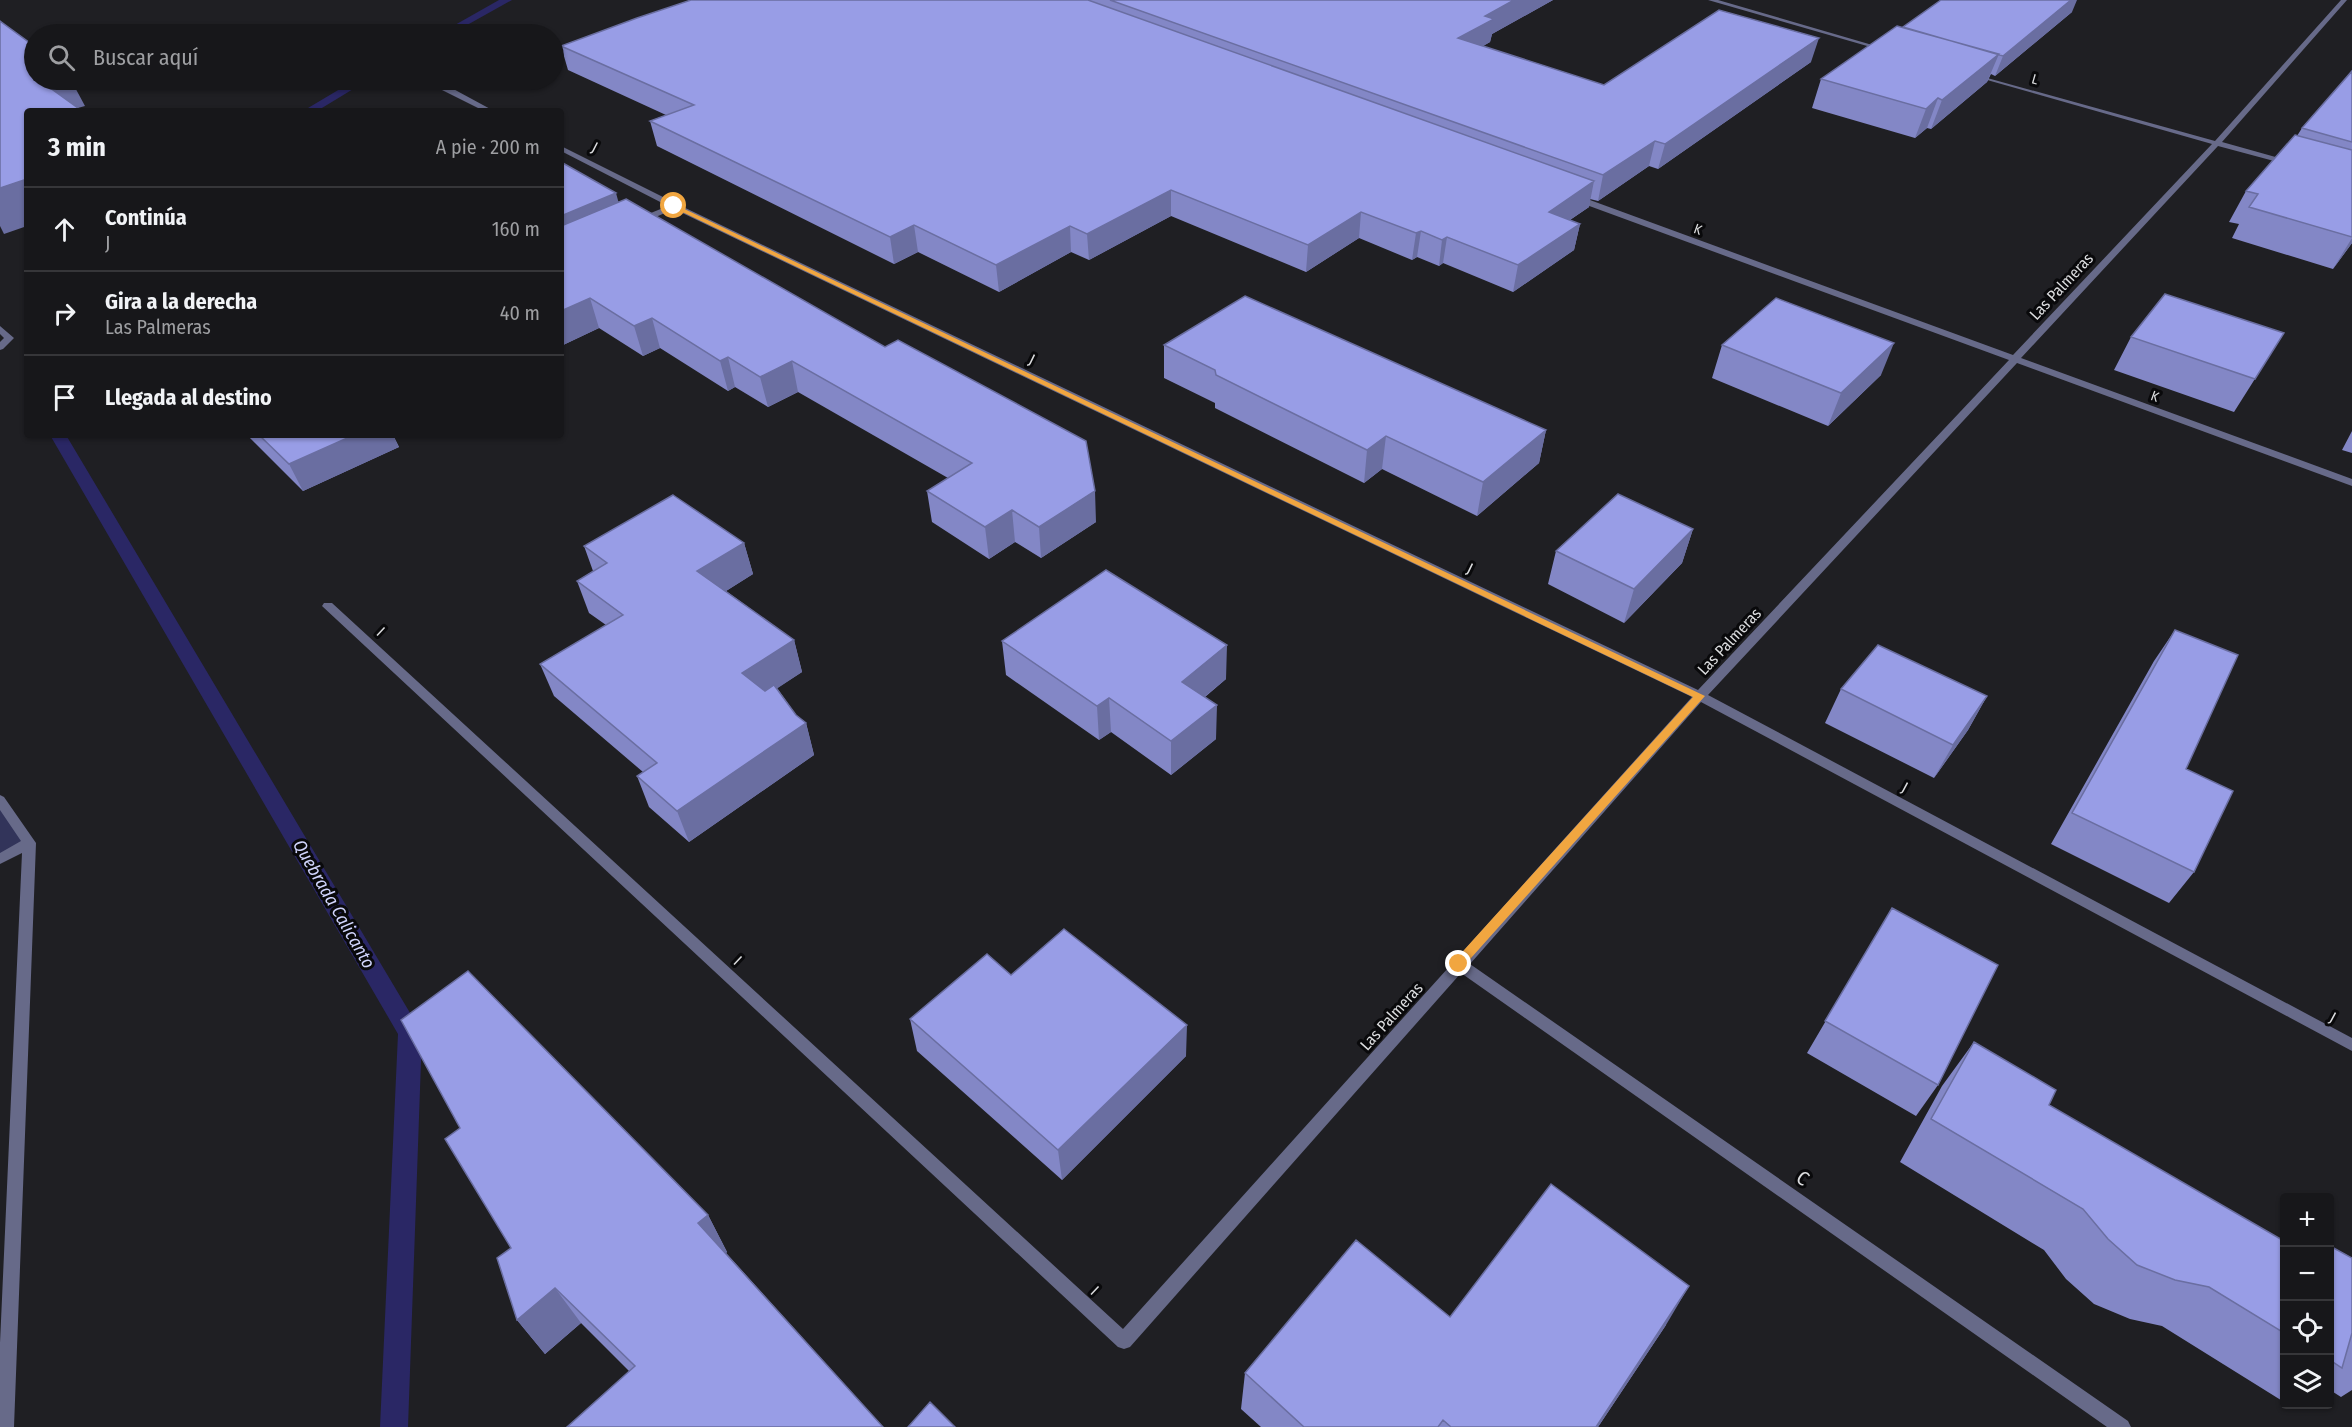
<!DOCTYPE html>
<html lang="es">
<head>
<meta charset="utf-8">
<style>
  body { margin:0; font-family:"Fira Sans Condensed",sans-serif; background:#202023; color:#f1f3f6 }
  .controls { position:absolute; right:18px; bottom:18px; display:grid; overflow:hidden; border-radius:6px; box-shadow:0 2px 4px #0004 }
  .controls button { width:54px; height:54px; display:grid; place-items:center; padding:0; border:0; border-bottom:2px solid #363639; background:#17171a; color:#f1f3f6; font:30px sans-serif }
  .stop { position:absolute; width:18px; height:18px; margin:-14px; border:4px solid #f1a640; border-radius:50%; background:#fff }
  .stop.end { background:#f1a640; border-color:#fff; box-shadow:0 2px 6px #0008 }
  .list { margin:0; padding:0; list-style:none }
  h2 { display:flex; justify-content:space-between; align-items:center; height:78px; margin:0; padding:0 24px; font-size:26px }
  h2 small { font-size:20px; font-weight:400; color:#9e9fa2 }
  .list li { display:grid; grid-template-columns:39px 1fr auto; gap:18px; align-items:center; box-sizing:border-box; height:84px; padding:0 24px; border-top:2px solid #363639 }
  .list b { display:block; font-size:22px; white-space:nowrap }
  .list p { margin:0; font-size:20px; white-space:nowrap; color:#9e9fa2 }
  .list em { font-size:20px; font-style:normal; color:#9e9fa2 }
  .icon { flex:none; width:33px; height:33px; fill:none; stroke:currentColor; stroke-width:2; stroke-linecap:round; stroke-linejoin:round }
  .map { position:relative; flex:none; width:2352px; height:1427px; overflow:hidden }
  .search { position:absolute; background:#17171a; box-shadow:0 2px 4px #0004; left:24px; top:24px; width:540px; height:66px; display:flex; align-items:center; gap:15px; box-sizing:border-box; padding:0 21px; border-radius:33px; color:#9e9fa2; font-size:22px }
  .panel { position:absolute; background:#17171a; box-shadow:0 2px 4px #0004; left:24px; top:108px; width:540px; height:330px; border-radius:6px }
  .map>svg:first-child { display:block }
  .green { fill:#32345a }
  .lines { fill:none; stroke-linecap:round; stroke-linejoin:round }
  .stream { fill:#2a2765; fill-rule:evenodd }
  .minor { fill:#676a89; fill-rule:evenodd }
  .wall { fill:#8387c6 }
  .shaded-wall { fill:#6a6ea1 }
  .building { fill:#989de6; stroke:#6a6ea1; stroke-width:1.5 }
  .route { fill:#f1a640 }
  .labels { text-anchor:middle; stroke-width:6; stroke-linejoin:round; paint-order:stroke }
  .far-street-label { font-size:14px; fill:#dcdddf; stroke:#09090b }
  .street-label { font-size:16px; fill:#dcdddf; stroke:#09090b }
  .water-label { font-size:18px; font-style:italic; fill:#d0d4fc; stroke:#09090b }
  .near-street-label { font-size:20px; fill:#dcdddf; stroke:#09090b }
</style>
</head>
<body>
<div class="map">
<svg width="2352" height="1427" viewBox="0 0 2352 1427">
  <rect width="100%" height="100%" fill="#1f1f23"/>
  <path class="green" d="M 0,800 L 29,843 L 0,859 Z"/>
  <g class="lines">
    <path class="stream" d="M 499,0 L 512,0 L 451,34 L 439,34 Z
      M 355,80 L 368,80 L 317,111 L 303,111 Z
      M 50,435 L 66,435 L 422,1033 L 408,1427 L 380,1427 L 398,1034 Z"/>
    <path class="minor" d="M 1708,0 L 1718,0 L 1886,49 L 1881,50 Z
      M 2341,0 L 2347,0 L 2222,142 L 2293,162 L 2293,166 L 2218,146 L 2021,358 L 2352,479 L 2352,486 L 2017,363 L 1708,695 L 2352,1038 L 2352,1051 L 1701,702 L 1470,964 L 2128,1421 L 2131,1427 L 2107,1427 L 1461,973 L 1130,1347 L 1124,1349 L 1118,1347 L 322,606 L 324,603 L 332,603 L 1123,1329 L 1692,697 L 674,209 L 642,223 L 636,223 L 636,219 L 668,206 L 561,151 L 561,146 L 677,204 L 1698,690 L 2009,360 L 1573,200 L 1573,196 L 1579,196 L 2013,355 L 2212,144 L 1973,76 L 1973,74 L 2215,141 Z
      M 440,85 L 446,85 L 494,111 L 484,111 L 440,89 Z
      M 0,326 L 14,338 L 3,349 L 0,350 L 0,342 L 4,338 L 0,334 Z
      M 0,795 L 4,797 L 36,843 L 14,1427 L 0,1427 L 0,1343 L 22,853 L 0,864 L 0,853 L 21,841 L 0,810 Z"/>
  </g>
  <path class="wall" d="M 691,0 L 1553,0 L 1492,34 L 1490,42 L 1483,46 L 1604,85 L 1811,62 L 1658,169 L 1649,166 L 1598,201 L 1590,199 L 1589,207 L 1570,220 L 1580,224 L 1574,250 L 1513,292 L 1443,263 L 1439,266 L 1417,257 L 1412,260 L 1359,238 L 1306,272 L 1171,216 L 1089,260 L 1071,252 L 999,292 L 918,252 L 894,264 L 657,146 L 650,121 L 666,115 L 568,70 L 561,46 Z
    M 2072,12 L 1995,76 L 1991,74 L 1987,82 L 1931,129 L 1927,128 L 1915,138 L 1812,108 L 1821,79 L 1903,27 Z
    M 2352,71 L 2352,243 L 2333,269 L 2232,238 L 2239,224 L 2229,222 L 2246,191 L 2297,136 L 2302,128 Z
    M 561,162 L 619,202 L 1096,522 L 1041,558 L 1015,542 L 989,559 L 932,522 L 927,491 L 948,478 L 798,392 L 768,407 L 735,387 L 728,391 L 660,348 L 643,356 L 599,328 L 561,346 Z
    M 2284,333 L 2234,412 L 2114,370 L 2131,337 Z
    M 1164,345 L 1546,430 L 1539,463 L 1477,516 L 1382,469 L 1364,483 L 1215,408 L 1215,403 L 1164,378 Z
    M 1722,345 L 1881,375 L 1828,426 L 1712,378 Z
    M 2352,431 L 2352,453 L 2342,450 Z
    M 247,435 L 393,435 L 399,447 L 303,491 Z
    M 1693,529 L 1682,563 L 1624,623 L 1548,584 L 1556,551 Z
    M 744,543 L 753,574 L 726,591 L 794,640 L 802,672 L 777,688 L 796,715 L 806,723 L 814,755 L 689,842 L 649,807 L 637,776 L 643,772 L 554,696 L 540,664 L 606,625 L 589,613 L 577,581 L 593,571 L 584,546 Z
    M 2175,630 L 2194,872 L 2169,903 L 2051,844 L 2154,661 Z
    M 1002,641 L 1226,679 L 1205,697 L 1216,739 L 1171,775 L 1111,732 L 1099,740 L 1006,675 Z
    M 1841,689 L 1987,696 L 1968,730 L 1934,778 L 1825,723 Z
    M 1892,908 L 1938,1085 L 1916,1116 L 1807,1053 Z
    M 910,1019 L 1186,1056 L 1062,1180 L 917,1051 Z
    M 1974,1042 L 2049,1105 L 2284,1241 L 2284,1402 L 2162,1326 L 2130,1319 L 2094,1304 L 2066,1279 L 2044,1250 L 1900,1162 L 1942,1086 Z
    M 708,1215 L 727,1252 L 726,1253 L 883,1427 L 629,1371 L 581,1323 L 545,1354 L 517,1320 L 497,1258 Z
    M 2330,1246 L 2352,1258 L 2352,1390 L 2341,1397 L 2330,1390 Z
    M 1450,1317 L 1666,1325 L 1598,1427 L 1261,1427 L 1241,1409 L 1245,1373 Z"/>
  <path class="shaded-wall" d="M 1514,0 L 1553,0 L 1492,34 L 1490,42 L 1455,62 L 1458,38 L 1485,16 Z
    M 2071,0 L 2077,0 L 2072,12 L 1995,76 L 2003,56 Z
    M 1819,38 L 1811,62 L 1658,169 L 1665,144 Z
    M 1999,54 L 1987,82 L 1931,129 L 1942,100 Z
    M 37,80 L 71,80 L 85,106 L 67,111 Z
    M 1938,98 L 1927,128 L 1915,138 L 1926,109 Z
    M 1655,141 L 1649,166 L 1598,201 L 1603,175 Z
    M 27,179 L 27,226 L 4,234 L 0,226 L 0,188 Z
    M 1594,181 L 1589,207 L 1543,238 L 1549,212 Z
    M 1171,190 L 1171,216 L 1089,260 L 1087,234 Z
    M 616,193 L 624,222 L 561,249 L 561,216 Z
    M 1361,212 L 1359,238 L 1306,272 L 1308,245 Z
    M 1580,224 L 1574,250 L 1513,292 L 1518,265 Z
    M 914,225 L 918,252 L 894,264 L 890,237 Z
    M 1070,226 L 1071,252 L 999,292 L 996,265 Z
    M 1421,231 L 1417,257 L 1412,260 L 1416,233 Z
    M 1447,237 L 1443,263 L 1439,266 L 1442,240 Z
    M 2352,238 L 2352,243 L 2333,269 Z
    M 590,298 L 599,328 L 561,346 L 561,311 Z
    M 652,318 L 660,348 L 643,356 L 634,326 Z
    M 1894,343 L 1881,375 L 1828,426 L 1841,393 Z
    M 728,357 L 735,387 L 728,391 L 720,361 Z
    M 792,361 L 798,392 L 768,407 L 760,377 Z
    M 1546,430 L 1539,463 L 1477,516 L 1483,482 Z
    M 354,435 L 393,435 L 399,447 L 303,491 L 289,464 Z
    M 1386,436 L 1382,469 L 1364,483 L 1367,450 Z
    M 1095,491 L 1096,522 L 1041,558 L 1039,527 Z
    M 1012,510 L 1015,542 L 989,559 L 985,527 Z
    M 1693,529 L 1682,563 L 1624,623 L 1634,589 Z
    M 744,543 L 753,574 L 707,603 L 697,571 Z
    M 794,640 L 802,672 L 752,705 L 742,673 Z
    M 1227,645 L 1226,679 L 1181,716 L 1182,682 Z
    M 1987,696 L 1968,730 L 1934,778 L 1953,745 Z
    M 1109,698 L 1111,732 L 1099,740 L 1097,706 Z
    M 1217,705 L 1216,739 L 1171,775 L 1171,741 Z
    M 806,723 L 814,755 L 689,842 L 677,811 Z
    M 1187,1025 L 1186,1056 L 1062,1180 L 1058,1150 Z
    M 708,1215 L 727,1252 L 718,1260 L 698,1223 Z
    M 1689,1286 L 1666,1325 L 1598,1427 L 1596,1427 Z
    M 555,1288 L 581,1323 L 545,1354 L 517,1320 Z"/>
  <path class="building" d="M 691,0 L 1088,0 L 1594,181 L 1549,212 L 1580,224 L 1518,265 L 1447,237 L 1442,240 L 1421,231 L 1416,233 L 1361,212 L 1308,245 L 1171,190 L 1087,234 L 1070,226 L 996,265 L 914,225 L 890,237 L 650,121 L 694,105 L 561,46 L 637,18 Z
    M 1110,0 L 1514,0 L 1485,16 L 1494,19 L 1458,38 L 1604,85 L 1719,10 L 1819,38 L 1665,144 L 1655,141 L 1603,175 Z
    M 1941,0 L 2071,0 L 2003,56 L 1903,27 Z
    M 0,21 L 34,46 L 34,80 L 39,80 L 82,111 L 27,111 L 27,179 L 0,188 Z
    M 1897,26 L 1999,54 L 1942,100 L 1938,98 L 1926,109 L 1821,79 Z
    M 2352,71 L 2352,142 L 2302,128 Z
    M 2295,135 L 2352,150 L 2352,237 L 2249,207 L 2258,194 L 2246,191 Z
    M 561,162 L 616,193 L 561,216 Z
    M 626,199 L 885,347 L 898,340 L 1086,441 L 1095,491 L 1039,527 L 1012,510 L 985,527 L 927,491 L 972,463 L 792,361 L 760,377 L 728,357 L 720,361 L 652,318 L 634,326 L 590,298 L 561,311 L 561,226 Z
    M 2165,294 L 2284,333 L 2255,379 L 2131,337 Z
    M 1245,296 L 1546,430 L 1483,482 L 1386,436 L 1367,450 L 1216,375 L 1215,370 L 1164,345 Z
    M 1776,298 L 1894,343 L 1841,393 L 1722,345 Z
    M 259,435 L 354,435 L 289,464 Z
    M 1618,494 L 1693,529 L 1634,589 L 1556,551 Z
    M 673,495 L 744,543 L 697,571 L 794,640 L 742,673 L 765,691 L 774,685 L 796,715 L 806,723 L 677,811 L 637,776 L 657,763 L 540,664 L 623,615 L 577,581 L 607,563 L 584,546 Z
    M 1106,570 L 1227,645 L 1182,682 L 1217,705 L 1171,741 L 1109,698 L 1097,706 L 1002,641 Z
    M 2175,630 L 2238,655 L 2186,769 L 2233,791 L 2194,872 L 2072,813 Z
    M 1878,645 L 1987,696 L 1953,745 L 1841,689 Z
    M 1892,908 L 1998,965 L 1938,1085 L 1825,1021 Z
    M 1064,929 L 1187,1025 L 1058,1150 L 910,1019 L 987,954 L 1011,975 Z
    M 468,971 L 708,1215 L 698,1223 L 883,1427 L 567,1427 L 635,1366 L 555,1288 L 517,1320 L 497,1258 L 511,1248 L 445,1139 L 460,1128 L 401,1020 Z
    M 1974,1042 L 2056,1090 L 2049,1105 L 2284,1241 L 2284,1333 L 2209,1287 L 2175,1280 L 2137,1265 L 2108,1239 L 2083,1209 L 1931,1119 Z
    M 1551,1184 L 1689,1286 L 1596,1427 L 1451,1427 L 1443,1420 L 1438,1427 L 1304,1427 L 1245,1373 L 1356,1240 L 1450,1317 Z
    M 2330,1246 L 2352,1258 L 2352,1333 L 2342,1368 L 2330,1360 Z
    M 930,1402 L 955,1427 L 908,1427 Z"/>
  <path class="route" d="M 672,205 L 676,205 L 1705,696 L 1463,967 L 1455,967 L 1455,960 L 1693,697 L 672,207 Z"/>
  <g class="labels">
    <g class="far-street-label">
      <text transform="translate(2035 79) rotate(16)" y="5">L</text>
      <text transform="translate(1698 229) rotate(20)" y="5">K</text>
      <text transform="translate(2155 396) rotate(20)" y="5">K</text>
    </g>
    <g class="street-label">
      <text transform="translate(595 147) rotate(27)" y="6">J</text>
      <text transform="translate(2061 286) rotate(-47)" y="6">Las Palmeras</text>
      <text transform="translate(1032 359) rotate(26)" y="6">J</text>
      <text transform="translate(1470 568) rotate(26)" y="6">J</text>
      <text transform="translate(381 631) rotate(43)" y="6">I</text>
      <text transform="translate(1729 641) rotate(-47)" y="6">Las Palmeras</text>
      <text transform="translate(1905 787) rotate(28)" y="6">J</text>
      <text transform="translate(738 960) rotate(43)" y="6">I</text>
      <text transform="translate(1391 1016) rotate(-48)" y="6">Las Palmeras</text>
      <text transform="translate(2333 1017) rotate(28)" y="6">J</text>
      <text transform="translate(1095 1290) rotate(43)" y="6">I</text>
    </g>
    <g class="water-label">
      <text transform="translate(334 904) rotate(60)" y="6">Quebrada Calicanto</text>
    </g>
    <g class="near-street-label">
      <text transform="translate(1803 1178) rotate(35)" y="7">C</text>
    </g>
  </g>
</svg>
<div class="controls">
<button>+</button>
<button>−</button>
<button><svg class="icon" aria-label="locate" viewBox="0 0 24 24"><circle cx="12" cy="12" r="6"/><path d="M12 2v4M12 18v4M2 12h4M18 12h4"/></svg></button>
<button><svg class="icon" aria-label="layers" viewBox="0 0 24 24"><path d="M12 4l9 5-9 5-9-5zM3 14l9 5 9-5"/></svg></button>
</div>
<div class="stop" style="left:674px;top:206px"></div>
<div class="stop end" style="left:1459px;top:964px"></div>
<div class="search"><svg class="icon" aria-label="search" viewBox="0 0 24 24"><circle cx="10" cy="10" r="6"/><path d="M15 15l6 6"/></svg>Buscar aquí</div>
<section class="panel">
<h2>3 min<small>A pie · 200 m</small></h2>
<ul class="list">
<li><svg class="icon" aria-label="ahead" viewBox="0 0 24 24"><path d="M12 20V5M6 11l6-6 6 6"/></svg><div><b>Continúa</b><p>J</p></div><em>160 m</em></li>
<li><svg class="icon" aria-label="right" viewBox="0 0 24 24"><path d="M7 20v-9h11M14 6l5 5-5 5"/></svg><div><b>Gira a la derecha</b><p>Las Palmeras</p></div><em>40 m</em></li>
<li><svg class="icon" aria-label="arrive" viewBox="0 0 24 24"><path d="M6 21V4h12l-3 4 3 4H6"/></svg><div><b>Llegada al destino</b></div></li>
</ul>
</section>
</div>
</body>
</html>
